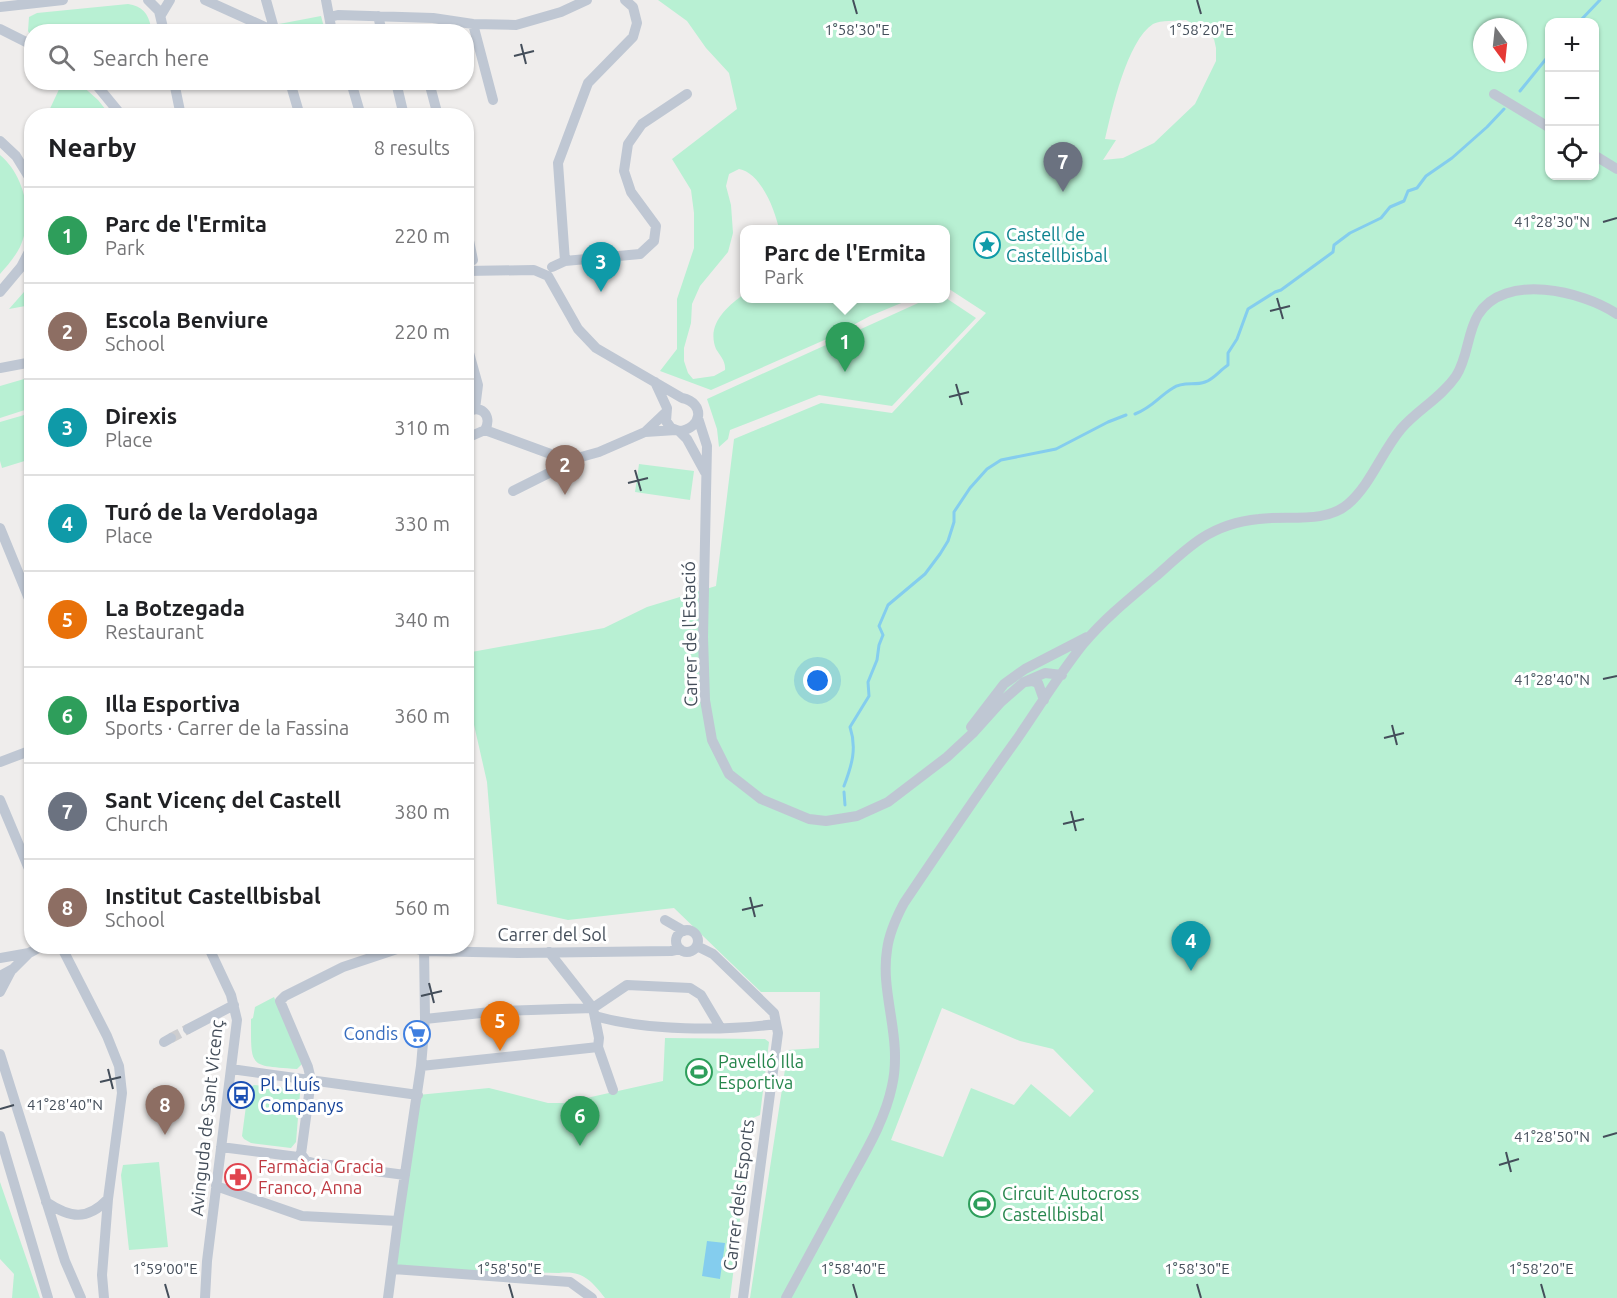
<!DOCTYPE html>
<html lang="en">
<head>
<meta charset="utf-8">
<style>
  body { margin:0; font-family:Ubuntu,sans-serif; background:#f6f6f6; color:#202124 }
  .controls { position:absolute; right:18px; top:18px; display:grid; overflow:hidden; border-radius:12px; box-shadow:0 2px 4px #0004 }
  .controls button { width:54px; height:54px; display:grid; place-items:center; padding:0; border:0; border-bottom:2px solid #e0e0e0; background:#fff; color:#202124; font:30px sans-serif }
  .compass { position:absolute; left:1473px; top:18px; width:54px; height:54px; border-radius:50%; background:#fff; box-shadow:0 2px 4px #0004; rotate:165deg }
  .you { position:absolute; left:818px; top:681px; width:21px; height:21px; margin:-15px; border:4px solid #fff; border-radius:50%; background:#1a73e8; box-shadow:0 0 0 9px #1a73e833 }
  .badge { display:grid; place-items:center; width:39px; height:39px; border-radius:50%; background:#1358e3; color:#fff; font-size:20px; font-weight:700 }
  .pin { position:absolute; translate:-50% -50px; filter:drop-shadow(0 2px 3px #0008) }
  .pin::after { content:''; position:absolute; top:32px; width:21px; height:18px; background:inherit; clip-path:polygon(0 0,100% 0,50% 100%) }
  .popup { position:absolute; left:740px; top:225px; width:210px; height:78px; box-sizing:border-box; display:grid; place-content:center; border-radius:12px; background:#fff; filter:drop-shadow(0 2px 4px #0005); font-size:20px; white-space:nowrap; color:#757577 }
  .popup b { font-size:22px; color:#202124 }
  .popup::after { content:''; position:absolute; left:50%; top:100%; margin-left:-12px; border:12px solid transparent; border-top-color:#fff }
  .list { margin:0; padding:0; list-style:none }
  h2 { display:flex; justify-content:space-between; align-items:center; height:78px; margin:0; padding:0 24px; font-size:26px }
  h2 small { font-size:20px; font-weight:400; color:#757577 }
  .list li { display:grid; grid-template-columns:39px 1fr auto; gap:18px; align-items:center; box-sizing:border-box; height:96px; padding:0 24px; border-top:2px solid #e0e0e0 }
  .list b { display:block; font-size:22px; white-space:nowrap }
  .list p { margin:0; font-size:20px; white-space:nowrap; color:#757577 }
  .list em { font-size:20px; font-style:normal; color:#757577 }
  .icon { flex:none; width:33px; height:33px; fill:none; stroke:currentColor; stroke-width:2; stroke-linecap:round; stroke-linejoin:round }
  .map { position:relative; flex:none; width:1617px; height:1298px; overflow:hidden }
  .search { position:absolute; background:#fff; box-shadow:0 2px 4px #0004; left:24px; top:24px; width:450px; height:66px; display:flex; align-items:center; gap:15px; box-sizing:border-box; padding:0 21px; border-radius:24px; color:#757577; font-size:22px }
  .panel { position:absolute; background:#fff; box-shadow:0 2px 4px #0004; left:24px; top:108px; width:450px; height:846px; border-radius:24px }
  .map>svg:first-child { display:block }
  .green { fill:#b8f0d3; fill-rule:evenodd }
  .water { fill:#84cdee }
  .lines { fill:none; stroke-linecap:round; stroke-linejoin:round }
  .stream { stroke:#84cdee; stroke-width:3 }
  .minor-tunnel { stroke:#cdcdcf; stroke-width:10; stroke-dasharray:10 5; stroke-linecap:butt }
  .minor { stroke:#bfc7d3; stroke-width:10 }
  .ticks { fill:none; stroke:#444e5a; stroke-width:2 }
  .labels { text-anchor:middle; stroke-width:6; stroke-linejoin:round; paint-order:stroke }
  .culture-label { font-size:18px; fill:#0d838f; stroke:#fff; text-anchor:start }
  .street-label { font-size:18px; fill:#444e5a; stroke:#fff }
  .shop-label { font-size:18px; fill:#366cbe; stroke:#fff; text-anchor:end }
  .leisure-label { font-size:18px; fill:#27864d; stroke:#fff; text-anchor:start }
  .transit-label { font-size:18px; fill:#164399; stroke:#fff; text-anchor:start }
  .health-label { font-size:18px; fill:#be3a42; stroke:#fff; text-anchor:start }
  .ticks-label { font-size:15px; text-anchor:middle; fill:#444e5a; stroke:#fff; stroke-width:6; stroke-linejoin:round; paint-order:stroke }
</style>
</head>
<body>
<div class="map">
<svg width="1617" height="1298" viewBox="0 0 1617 1298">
  <rect width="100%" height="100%" fill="#efedec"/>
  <path class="green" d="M 658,0 L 1617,0 L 1617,1298 L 750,1298 L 788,1050 L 819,1048 L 820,992 L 761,992 L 674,908 L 568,920 L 497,904 L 487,782 L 467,694 L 466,653 L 604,628 L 647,607 L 716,586 L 734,439 L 821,403 L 892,413 L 986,313 L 946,287 L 946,230 L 779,229 C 775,210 761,173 739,169 L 729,174 L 726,186 L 731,205 L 733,233 L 728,252 L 700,286 L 692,304 L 691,323 L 684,348 L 684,361 L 688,373 L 693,379 L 714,376 L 725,370 C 726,361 720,356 716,349 C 706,324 727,307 744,294 L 744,298 L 911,299 L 870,316 L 829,338 L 711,390 L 660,371 L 677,349 L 677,299 L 694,248 L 694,213 L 691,190 L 672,159 L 737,109 L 729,73 L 706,48 L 687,21 ZM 1186,20 L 1203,30 L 1214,39 L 1216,48 L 1216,61 L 1195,104 L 1154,143 L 1123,158 L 1103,160 L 1116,140 L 1105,139 C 1112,109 1127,41 1153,24 C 1161,20 1176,21 1186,20 ZM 1550,22 L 1594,22 L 1594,176 L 1550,176 ZM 1482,27 L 1518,27 L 1518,63 L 1482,63 ZM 942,1008 L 1020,1041 L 1053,1049 L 1094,1091 L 1070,1117 L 1031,1084 L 1014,1105 L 971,1088 L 943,1157 L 891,1140 Z
    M 128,4 C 142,6 148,13 151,27 L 130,32 L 32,32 L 31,36 L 28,31 L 29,17 L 37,13 Z
    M 321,16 L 325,31 L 287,31 L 282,29 L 279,24 Z
    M 62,83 L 79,83 L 98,100 L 110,115 L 47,115 Z
    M 0,155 C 25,176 34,217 20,247 C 15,257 7,266 0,274 Z
    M 31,284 L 31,305 L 9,309 Z
    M 946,298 L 976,318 L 892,406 L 819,395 L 730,430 L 728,439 L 719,447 L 717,429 L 707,399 L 927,299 Z
    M 31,377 L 31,408 L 0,418 L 0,386 Z
    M 31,413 L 31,459 L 2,468 L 0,461 L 0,422 Z
    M 639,464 L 694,471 L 690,500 L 635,492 Z
    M 274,997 L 302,1064 L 297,1069 C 249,1065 251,1069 251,1019 L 253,1018 L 255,1007 Z
    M 665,1038 L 765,1039 L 769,1042 L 760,1115 L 753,1118 L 730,1298 L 605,1298 C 592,1281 582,1270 559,1273 L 393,1269 L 418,1095 L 489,1088 L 548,1103 L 564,1103 L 663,1081 Z
    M 254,1085 L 296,1089 L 300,1093 L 296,1142 L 291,1148 L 251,1143 L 244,1139 L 242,1136 L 248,1091 L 249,1088 Z
    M 159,1162 L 168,1247 L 129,1250 L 121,1175 L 123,1165 Z
    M 0,1182 L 40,1298 L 12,1298 L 14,1274 L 0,1259 Z"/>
  <path class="water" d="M 707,1241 L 725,1243 L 720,1279 L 702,1276 Z"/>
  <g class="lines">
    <path class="stream" d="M 1579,22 L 1600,0
      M 1520,91 L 1550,54
      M 1135,414 C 1153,407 1158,397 1173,388 C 1183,381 1195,386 1205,382 C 1214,379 1220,370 1228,365 L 1228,353 L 1237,339 L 1248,309 L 1275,292 L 1281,290 L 1333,252 L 1334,245 L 1350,233 L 1381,218 L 1390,207 L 1404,201 L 1408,191 L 1417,188 L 1426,176 L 1452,158 L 1487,127 L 1504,109
      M 844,786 C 852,765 857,748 850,727 L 869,696 L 868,682 L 877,660 L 879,645 L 883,635 L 879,626 L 888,605 L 925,574 L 940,554 L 948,541 L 954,522 L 954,512 L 970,488 L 987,469 L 1001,460 L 1056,449 L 1108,422 L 1126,415
      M 844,792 L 845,805"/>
    <path class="minor-tunnel" d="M 171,1038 L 188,1029"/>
    <path class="minor" d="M 148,0 L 159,11 L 164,32
      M 205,0 L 276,32
      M 266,0 L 275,32
      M 326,0 L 332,32
      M 0,7 L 63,0
      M 161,15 L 170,0
      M 378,16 L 382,32
      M 330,17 L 338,15 L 433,18 L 473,24 L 516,25 L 561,12 L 587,0
      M 473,24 L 493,100
      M 0,29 L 32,45
      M 439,32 L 444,20
      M 94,82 L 122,116
      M 174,82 L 181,116
      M 290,82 L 300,116
      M 351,82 L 361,116
      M 396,82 L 404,116
      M 429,82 L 438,116
      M 1494,94 L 1550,128
      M 0,141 L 16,156 L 32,182
      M 1594,155 L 1617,169
      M 466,226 L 473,260 L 466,261
      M 565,261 L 558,163 L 588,83 L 633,37 L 637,23 L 633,7 L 625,0
      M 552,267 L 565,261 L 640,254 L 654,241 L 656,226 L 631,192 L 624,171 L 628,144 L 642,124 L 687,94
      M 466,271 L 534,270 L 548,276
      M 548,276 L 578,329 L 596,348 L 682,398 C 706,403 702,429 679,431
      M 0,292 L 21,267 L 32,246
      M 466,342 L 478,385 L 475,409
      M 0,368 L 32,362
      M 655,382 L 667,408 L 666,421 L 671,428 L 679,431 L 687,439 L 705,472
      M 466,413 C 480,403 493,415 485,430 L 469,437 L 466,441
      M 698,418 L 707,446 L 703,637 L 705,700 L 712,740 L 729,774 L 761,799 L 809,819 L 826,821 L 857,816 L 888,802 L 947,757 L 974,732 L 1001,702 L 1024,682 L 1045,673 L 1062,675
      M 485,430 L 556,456 L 581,457 L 599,452 L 645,432 L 676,430
      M 645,432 L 665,413
      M 513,491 L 581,457
      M 0,528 L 32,606
      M 1025,682 L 1032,681 L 1038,683 L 1044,700
      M 971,727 L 1004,684 L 1025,669 L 1087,637
      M 0,762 L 32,750
      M 0,800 L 32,876
      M 665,920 L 684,931
      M676 941a11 11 0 1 1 22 0a11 11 0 1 1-22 0Z
      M 61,946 L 107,1036 L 119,1066 L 122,1093 L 108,1199 L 102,1275 L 104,1298
      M 406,946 L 424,951 L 518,953 L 671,951 L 680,949
      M 697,946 L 713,954 L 774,1013 L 778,1033 L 743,1298
      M 549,952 L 593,1008 L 599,1038 L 598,1047 L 613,1090
      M 0,958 L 29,953 L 42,946
      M 0,976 L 13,969 L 29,953
      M 0,992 L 11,971
      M 593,1008 L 627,985 L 690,988 L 701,995 L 720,1027
      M 595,1016 C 647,1031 723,1031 776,1024
      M 425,1019 L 500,1011 L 593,1008
      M 188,1029 L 234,1005
      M 164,1042 L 171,1038
      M 0,1054 L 65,1261 L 81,1298
      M 421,1066 L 598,1047
      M 231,1069 L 418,1095
      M 0,1136 L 48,1298
      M 221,1147 L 298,1157 L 301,1154 L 311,1080 L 308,1067 L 280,1001 L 285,996 L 343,967 L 406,946
      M 301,1154 L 306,1161 L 314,1163 L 405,1175
      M 216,1186 L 302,1216 L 398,1221
      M 46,1202 C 70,1218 87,1221 108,1199
      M 393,1269 L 570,1282 L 592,1298
      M 205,1298 L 207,1261 L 237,1020 L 231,995 L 208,946
      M 388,1298 L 398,1221 L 421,1066 L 425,1019 L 424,946
      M 786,1298 C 807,1259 828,1220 849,1182 C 866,1151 885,1120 892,1086 C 903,1038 880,994 887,950 C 889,933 896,918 904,903 C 941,848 978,793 1017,739 C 1039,707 1060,673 1084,643 C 1105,618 1130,598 1155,577 C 1170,564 1185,549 1202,538 C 1219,527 1239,521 1259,519 C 1287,515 1325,524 1348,504 C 1371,484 1381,453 1401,429 C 1417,410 1441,398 1456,376 C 1468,358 1467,333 1478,315 C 1504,272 1583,291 1617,314"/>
  </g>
  <path class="ticks" d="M 853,0 L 857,14M 1197,0 L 1201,14M 521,44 L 526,64M 514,56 L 534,51M 1603,222 L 1617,218M 1277,298 L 1283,319M 1270,311 L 1290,306M 956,384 L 962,405M 949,397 L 969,392M 635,470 L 641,491M 628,483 L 648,478M 1603,679 L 1617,676M 1392,725 L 1397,745M 1384,738 L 1404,733M 1071,811 L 1076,831M 1063,824 L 1084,819M 750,897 L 755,917M 742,910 L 763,905M 429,983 L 434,1003M 421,996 L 442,991M 108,1069 L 113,1089M 100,1082 L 121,1077M 0,1109 L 14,1105M 1603,1137 L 1617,1133M 1506,1152 L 1511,1172M 1499,1165 L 1519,1159M 165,1284 L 169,1298M 509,1284 L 513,1298M 853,1284 L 857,1298M 1197,1284 L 1201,1298M 1541,1284 L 1545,1298"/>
  <defs>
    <symbol id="sight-ring" viewBox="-11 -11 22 22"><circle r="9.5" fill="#fff" stroke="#0f9aa8" stroke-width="1.5"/><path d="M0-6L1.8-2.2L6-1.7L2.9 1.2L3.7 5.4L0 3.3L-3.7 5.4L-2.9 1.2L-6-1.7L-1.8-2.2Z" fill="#0f9aa8"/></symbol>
    <symbol id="supermarket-ring" viewBox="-11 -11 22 22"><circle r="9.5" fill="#fff" stroke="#3f7fe0" stroke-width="1.5"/><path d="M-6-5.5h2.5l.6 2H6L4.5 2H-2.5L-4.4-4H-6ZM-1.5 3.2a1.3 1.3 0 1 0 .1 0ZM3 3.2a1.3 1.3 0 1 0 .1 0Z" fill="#3f7fe0"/></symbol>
    <symbol id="stadium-ring" viewBox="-11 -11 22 22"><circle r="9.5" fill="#fff" stroke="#2e9e5b" stroke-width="1.5"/><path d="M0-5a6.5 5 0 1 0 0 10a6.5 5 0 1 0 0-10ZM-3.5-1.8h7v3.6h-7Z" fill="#2e9e5b"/></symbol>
    <symbol id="bus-ring" viewBox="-11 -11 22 22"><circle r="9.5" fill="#fff" stroke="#1a4fb4" stroke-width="1.5"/><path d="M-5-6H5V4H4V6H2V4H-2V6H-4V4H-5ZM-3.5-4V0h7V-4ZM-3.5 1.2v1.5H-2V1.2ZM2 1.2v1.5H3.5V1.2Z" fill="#1a4fb4"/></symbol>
    <symbol id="pharmacy-ring" viewBox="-11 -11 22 22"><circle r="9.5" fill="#fff" stroke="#e0444e" stroke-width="1.5"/><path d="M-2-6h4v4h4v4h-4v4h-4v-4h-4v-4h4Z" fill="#e0444e"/></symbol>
  </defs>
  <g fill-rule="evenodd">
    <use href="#sight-ring" x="972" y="230" width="30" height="30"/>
    <use href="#supermarket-ring" x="402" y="1019" width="30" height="30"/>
    <use href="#stadium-ring" x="684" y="1057" width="30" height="30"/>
    <use href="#bus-ring" x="226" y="1080" width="30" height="30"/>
    <use href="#pharmacy-ring" x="223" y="1162" width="30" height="30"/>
    <use href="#stadium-ring" x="967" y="1189" width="30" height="30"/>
  </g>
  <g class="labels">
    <g class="culture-label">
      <text x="1006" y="241">Castell de<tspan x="1006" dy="21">Castellbisbal</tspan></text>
    </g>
    <g class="street-label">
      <text transform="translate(690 634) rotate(-91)" y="6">Carrer de l'Estació</text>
      <text x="552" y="941">Carrer del Sol</text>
      <text transform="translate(207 1118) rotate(-84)" y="6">Avinguda de Sant Vicenç</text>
      <text transform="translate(739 1195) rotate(-83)" y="6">Carrer dels Esports</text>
    </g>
    <g class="shop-label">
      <text x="398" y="1040">Condis</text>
    </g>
    <g class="leisure-label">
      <text x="718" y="1068">Pavelló Illa<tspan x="718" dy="21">Esportiva</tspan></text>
      <text x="1002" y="1200">Circuit Autocross<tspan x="1002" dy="21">Castellbisbal</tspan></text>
    </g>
    <g class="transit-label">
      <text x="260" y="1091">Pl. Lluís<tspan x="260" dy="21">Companys</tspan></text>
    </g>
    <g class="health-label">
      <text x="258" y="1173">Farmàcia Gracia<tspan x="258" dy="21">Franco, Anna</tspan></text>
    </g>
  </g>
  <g class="ticks-label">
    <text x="857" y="35">1°58'30"E</text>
    <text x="1201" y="35">1°58'20"E</text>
    <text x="1552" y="227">41°28'30"N</text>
    <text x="1552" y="685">41°28'40"N</text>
    <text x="65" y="1110">41°28'40"N</text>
    <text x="1552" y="1142">41°28'50"N</text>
    <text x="165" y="1274">1°59'00"E</text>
    <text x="509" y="1274">1°58'50"E</text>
    <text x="853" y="1274">1°58'40"E</text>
    <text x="1197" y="1274">1°58'30"E</text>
    <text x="1541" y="1274">1°58'20"E</text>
  </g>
</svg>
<div class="controls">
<button>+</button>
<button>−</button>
<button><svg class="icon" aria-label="locate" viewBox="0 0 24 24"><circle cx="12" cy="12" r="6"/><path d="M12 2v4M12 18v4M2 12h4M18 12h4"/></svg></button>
</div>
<svg class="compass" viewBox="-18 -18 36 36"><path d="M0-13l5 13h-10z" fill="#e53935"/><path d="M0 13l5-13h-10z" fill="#757577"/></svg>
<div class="you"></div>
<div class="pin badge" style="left:845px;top:372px;background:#2e9e5b">1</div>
<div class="popup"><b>Parc de l'Ermita</b>Park</div>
<div class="pin badge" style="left:565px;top:495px;background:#8d6e63">2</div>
<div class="pin badge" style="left:601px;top:292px;background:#0f9aa8">3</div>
<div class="pin badge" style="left:1191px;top:971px;background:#0f9aa8">4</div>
<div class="pin badge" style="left:500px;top:1051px;background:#e8710a">5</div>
<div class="pin badge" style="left:580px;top:1146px;background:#2e9e5b">6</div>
<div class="pin badge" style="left:1063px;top:192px;background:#6b7280">7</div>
<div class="pin badge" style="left:165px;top:1135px;background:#8d6e63">8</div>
<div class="search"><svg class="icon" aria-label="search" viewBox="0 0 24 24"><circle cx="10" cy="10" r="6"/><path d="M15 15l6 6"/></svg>Search here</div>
<section class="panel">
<h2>Nearby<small>8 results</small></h2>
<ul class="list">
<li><span class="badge" style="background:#2e9e5b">1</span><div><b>Parc de l'Ermita</b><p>Park</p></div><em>220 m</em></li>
<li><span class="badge" style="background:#8d6e63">2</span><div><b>Escola Benviure</b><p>School</p></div><em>220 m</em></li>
<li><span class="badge" style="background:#0f9aa8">3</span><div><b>Direxis</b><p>Place</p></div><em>310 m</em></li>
<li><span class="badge" style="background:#0f9aa8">4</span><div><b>Turó de la Verdolaga</b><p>Place</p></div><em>330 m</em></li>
<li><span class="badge" style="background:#e8710a">5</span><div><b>La Botzegada</b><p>Restaurant</p></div><em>340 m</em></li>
<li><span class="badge" style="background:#2e9e5b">6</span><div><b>Illa Esportiva</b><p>Sports · Carrer de la Fassina</p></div><em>360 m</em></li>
<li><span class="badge" style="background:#6b7280">7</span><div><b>Sant Vicenç del Castell</b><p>Church</p></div><em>380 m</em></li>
<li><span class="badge" style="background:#8d6e63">8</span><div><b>Institut Castellbisbal</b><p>School</p></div><em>560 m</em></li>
</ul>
</section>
</div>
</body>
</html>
